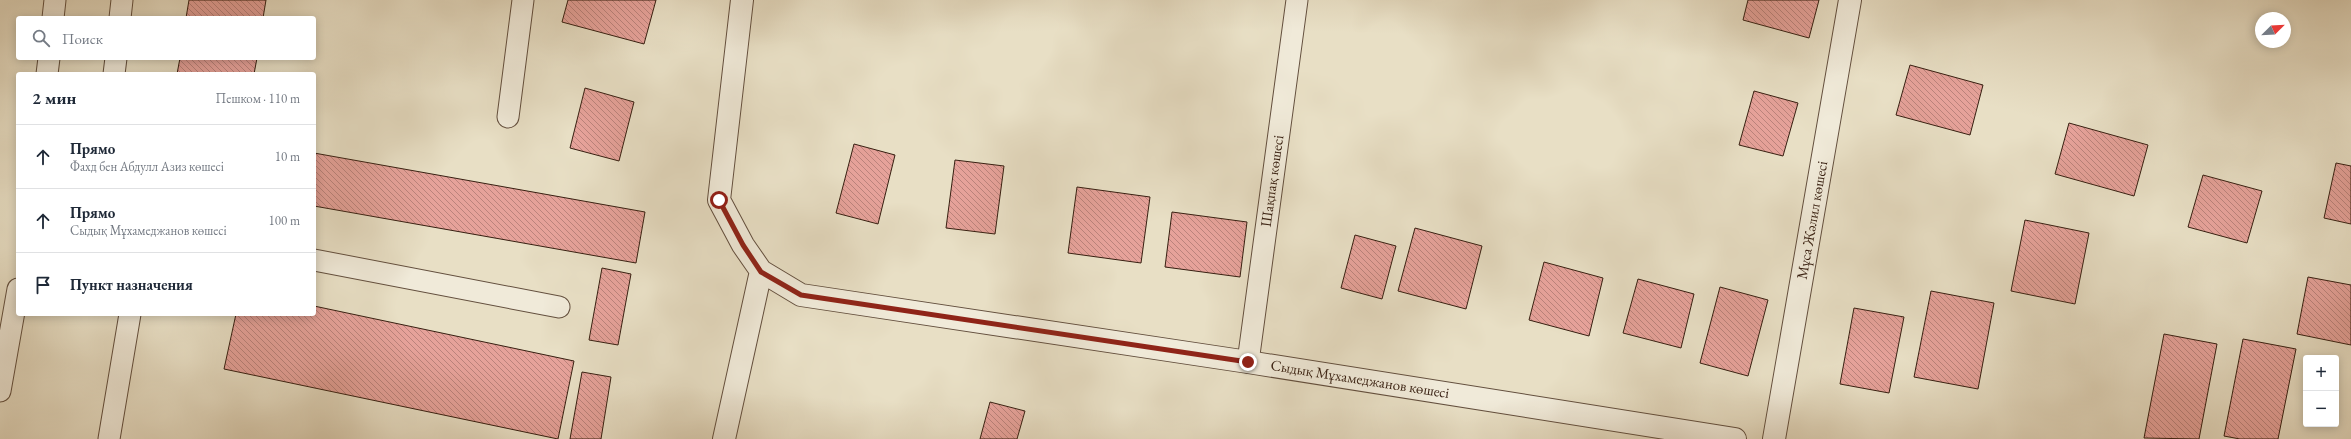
<!DOCTYPE html>
<html lang="ru">
<head>
<meta charset="utf-8">
<style>
  body { margin:0; font-family:"EB Garamond",serif; background:#f2f2f3; color:#1f2937 }
  .controls { position:absolute; right:12px; bottom:12px; display:grid; overflow:hidden; border-radius:4px; box-shadow:0 2px 10px #0003 }
  .controls button { width:36px; height:36px; display:grid; place-items:center; padding:0; border:0; border-bottom:1px solid #e0e1e3; background:#fff; color:#1f2937; font:20px sans-serif }
  .compass { position:absolute; left:2255px; top:12px; width:36px; height:36px; border-radius:50%; background:#fff; box-shadow:0 2px 10px #0003; rotate:66deg }
  .stop { position:absolute; width:12px; height:12px; margin:-9px; border:3px solid #8f2418; border-radius:50%; background:#fff }
  .stop.end { background:#8f2418; border-color:#fff; box-shadow:0 1px 4px #0008 }
  .list { margin:0; padding:0; list-style:none }
  h2 { display:flex; justify-content:space-between; align-items:center; height:52px; margin:0; padding:0 16px; font-size:17px }
  h2 small { font-size:13px; font-weight:400; color:#747a83 }
  .list li { display:grid; grid-template-columns:26px 1fr auto; gap:12px; align-items:center; box-sizing:border-box; height:64px; padding:0 16px; border-top:1px solid #e0e1e3 }
  .list b { display:block; font-size:15px; white-space:nowrap }
  .list p { margin:0; font-size:13px; white-space:nowrap; color:#747a83 }
  .list em { font-size:13px; font-style:normal; color:#747a83 }
  .icon { flex:none; width:22px; height:22px; fill:none; stroke:currentColor; stroke-width:2; stroke-linecap:round; stroke-linejoin:round }
  .map { position:relative; flex:none; width:2351px; height:439px; overflow:hidden }
  .search { position:absolute; background:#fff; box-shadow:0 2px 10px #0003; left:16px; top:16px; width:300px; height:44px; display:flex; align-items:center; gap:10px; box-sizing:border-box; padding:0 14px; border-radius:4px; color:#747a83; font-size:15px }
  .panel { position:absolute; background:#fff; box-shadow:0 2px 10px #0003; left:16px; top:72px; width:300px; height:244px; border-radius:4px }
  .map>svg:first-child { display:block }
  .building { fill:url(#building-back-hatch); stroke:#371f11 }
  .lines { fill:none; stroke-linecap:round; stroke-linejoin:round }
  .service-casing { stroke:#634f3e; stroke-width:23 }
  .minor-casing { stroke:#634f3e; stroke-width:24 }
  .service { stroke:#f0ead9; stroke-width:21 }
  .minor { stroke:#f0ead9; stroke-width:22 }
  .route { stroke:#8f2418; stroke-width:5 }
  .labels { text-anchor:middle; stroke-width:3; stroke-linejoin:round; paint-order:stroke }
  .street-label { font-size:15px; fill:#371f11; stroke:#f0ead9 }
</style>
</head>
<body>
<div class="map">
<svg width="2351" height="439" viewBox="0 0 2351 439">
  <defs>
    <pattern id="building-back-hatch" width="6" height="6" patternUnits="userSpaceOnUse"><rect width="6" height="6" fill="#e6a29a"/><path d="M-1 5l2 2M0 0l6 6M5-1l2 2" fill="none" stroke="#bb837c"/></pattern>
  </defs>
  <rect width="100%" height="100%" fill="#e8dfc5"/>
  <filter id="stains"><feTurbulence type="fractalNoise" baseFrequency=".005" numOctaves="4"/><feColorMatrix values="0 0 0 0 .2 0 0 0 0 .09 0 0 0 0 .02 0 0 0 .5 -.17"/></filter>
  <radialGradient id="worn" r=".72"><stop offset=".6" stop-color="#630" stop-opacity="0"/><stop offset="1" stop-color="#630" stop-opacity=".3"/></radialGradient>
  <path class="building" d="M 189,0 L 266,0 L 263,18 L 186,18 Z
    M 568,0 L 656,0 L 644,44 L 562,22 Z
    M 1748,0 L 1819,0 L 1809,38 L 1743,20 Z
    M 180,58 L 257,58 L 254,74 L 177,74 Z
    M 1910,65 L 1983,85 L 1970,135 L 1896,115 Z
    M 585,88 L 634,102 L 619,161 L 570,148 Z
    M 1754,91 L 1798,103 L 1783,156 L 1739,145 Z
    M 2069,123 L 2148,145 L 2134,196 L 2055,174 Z
    M 854,144 L 895,155 L 878,224 L 836,213 Z
    M 314,153 L 645,212 L 636,263 L 314,206 Z
    M 955,160 L 1004,166 L 995,234 L 946,228 Z
    M 2336,163 L 2351,166 L 2351,224 L 2324,218 Z
    M 2203,175 L 2262,191 L 2247,243 L 2188,227 Z
    M 1077,187 L 1150,197 L 1141,263 L 1068,253 Z
    M 1172,212 L 1247,222 L 1240,277 L 1165,267 Z
    M 2025,220 L 2089,233 L 2075,304 L 2011,291 Z
    M 1415,228 L 1482,246 L 1466,309 L 1398,291 Z
    M 1355,235 L 1396,246 L 1382,299 L 1341,288 Z
    M 1544,262 L 1603,278 L 1589,336 L 1529,320 Z
    M 602,268 L 631,274 L 618,345 L 589,340 Z
    M 2308,277 L 2351,285 L 2351,345 L 2297,334 Z
    M 1638,279 L 1694,294 L 1681,348 L 1623,333 Z
    M 1720,287 L 1768,300 L 1748,376 L 1700,363 Z
    M 1931,291 L 1994,303 L 1978,389 L 1914,377 Z
    M 314,306 L 574,361 L 558,439 L 224,369 L 236,314 L 314,314 Z
    M 1854,308 L 1904,317 L 1889,393 L 1840,384 Z
    M 2164,334 L 2217,344 L 2199,439 L 2144,438 Z
    M 2243,339 L 2296,349 L 2278,439 L 2240,439 L 2224,436 Z
    M 582,372 L 611,377 L 601,439 L 570,439 Z
    M 990,402 L 1025,411 L 1017,439 L 980,439 Z"/>
  <g class="lines">
    <defs>
      <path id="service" d="M 53,18 L 55,0
        M 120,18 L 122,0
        M 47,74 L 49,58
        M 114,74 L 116,58
        M 508,117 L 523,0
        M 314,260 L 559,307
        M 1248,362 L 1297,0
        M 0,391 L 18,289
        M 109,439 L 130,314"/>
      <path id="minor" d="M 742,0 L 719,200 L 743,245 L 761,271 L 801,295 L 1248,362 L 1735,439
        M 724,439 L 761,271
        M 1774,439 L 1850,0"/>
    </defs>
    <use href="#service" class="service-casing"/>
    <use href="#minor" class="minor-casing"/>
    <use href="#service" class="service"/>
    <use href="#minor" class="minor"/>
  </g>
  <g class="lines">
    <path class="route" d="M 719,200 L 743,245 L 761,272 L 801,295 L 1248,362"/>
  </g>
  <g class="labels">
    <g class="street-label">
      <text transform="translate(1272 181) rotate(-82)" y="5">Шақпақ көшесі</text>
      <text transform="translate(1812 220) rotate(-80)" y="5">Мұса Жәлил көшесі</text>
      <text transform="translate(1360 379) rotate(9)" y="5">Сыдық Мұхамеджанов көшесі</text>
    </g>
  </g>
  <rect width="100%" height="100%" filter="url(#stains)"/>
  <rect width="100%" height="100%" fill="url(#worn)"/>
</svg>
<div class="controls">
<button>+</button>
<button>−</button>
</div>
<svg class="compass" viewBox="-18 -18 36 36"><path d="M0-13l5 13h-10z" fill="#e53935"/><path d="M0 13l5-13h-10z" fill="#747a83"/></svg>
<div class="stop" style="left:719px;top:200px"></div>
<div class="stop end" style="left:1248px;top:362px"></div>
<div class="search"><svg class="icon" aria-label="search" viewBox="0 0 24 24"><circle cx="10" cy="10" r="6"/><path d="M15 15l6 6"/></svg>Поиск</div>
<section class="panel">
<h2>2 мин<small>Пешком · 110 m</small></h2>
<ul class="list">
<li><svg class="icon" aria-label="ahead" viewBox="0 0 24 24"><path d="M12 20V5M6 11l6-6 6 6"/></svg><div><b>Прямо</b><p>Фахд бен Абдулл Азиз көшесі</p></div><em>10 m</em></li>
<li><svg class="icon" aria-label="ahead" viewBox="0 0 24 24"><path d="M12 20V5M6 11l6-6 6 6"/></svg><div><b>Прямо</b><p>Сыдық Мұхамеджанов көшесі</p></div><em>100 m</em></li>
<li><svg class="icon" aria-label="arrive" viewBox="0 0 24 24"><path d="M6 21V4h12l-3 4 3 4H6"/></svg><div><b>Пункт назначения</b></div></li>
</ul>
</section>
</div>
</body>
</html>
